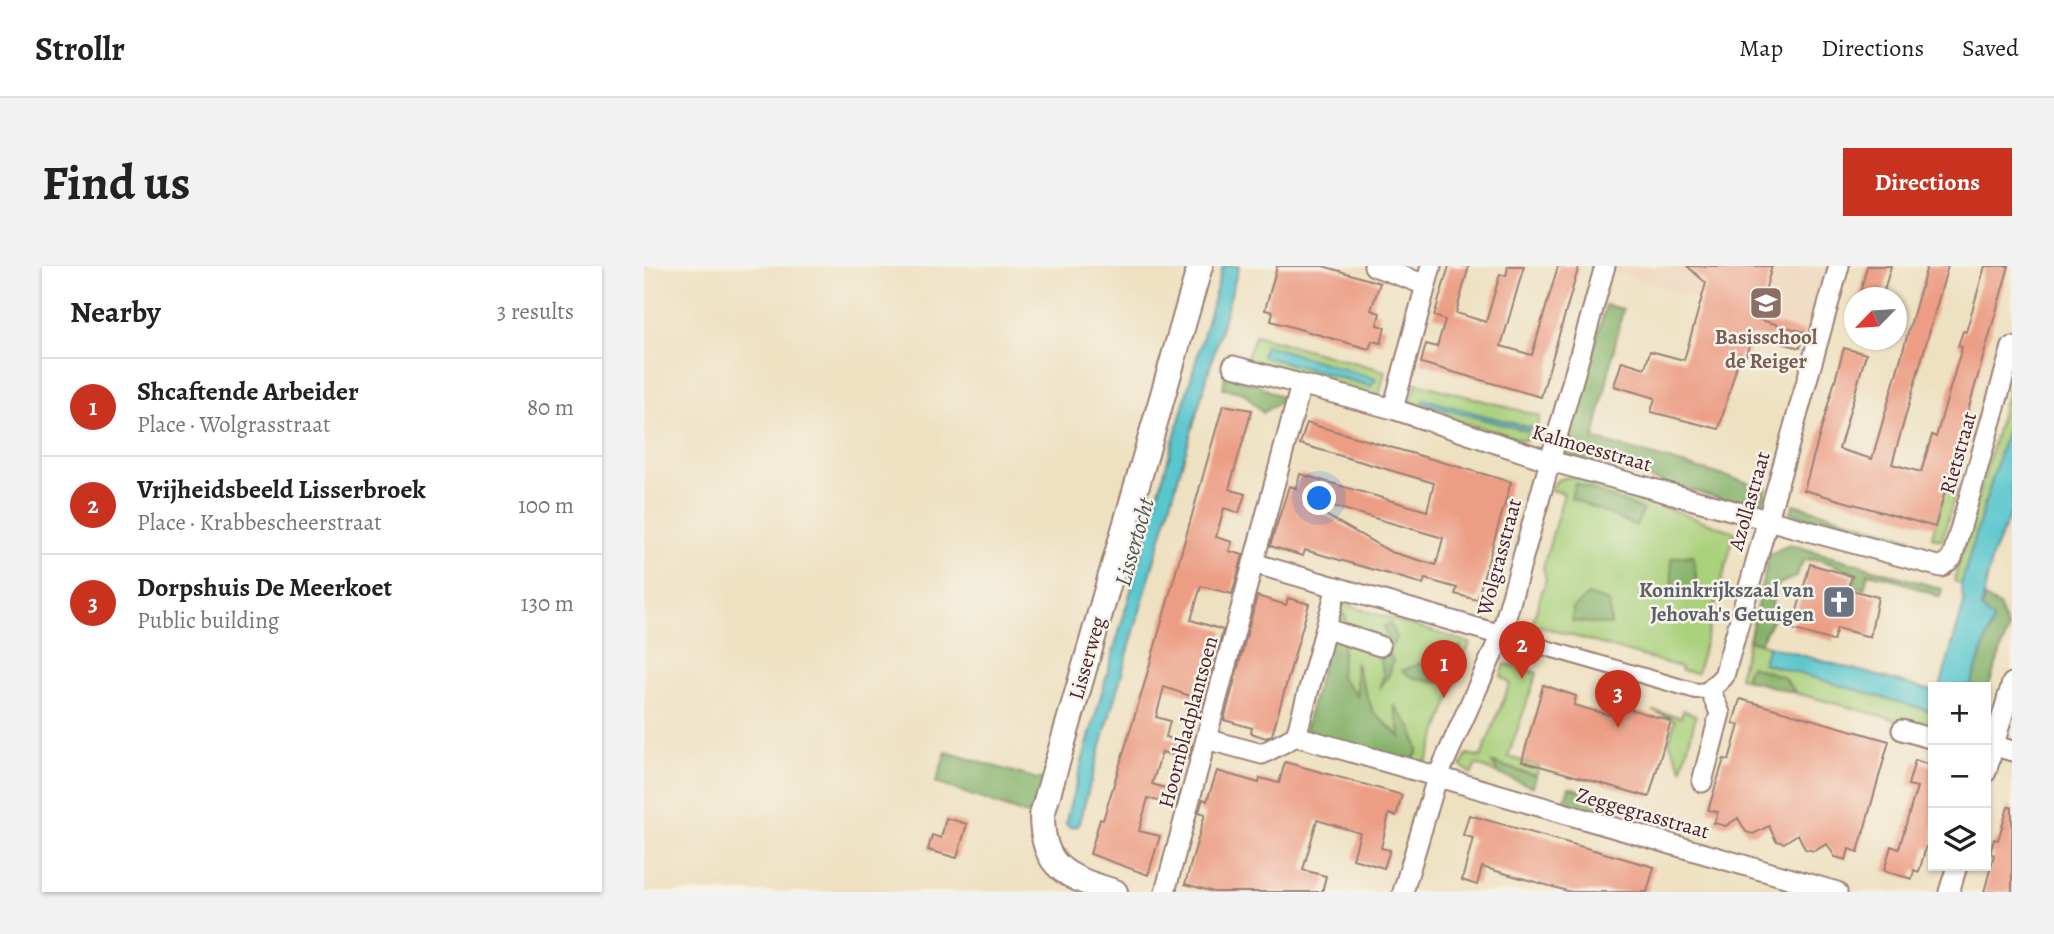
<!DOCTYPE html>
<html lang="en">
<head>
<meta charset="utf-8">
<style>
  body { margin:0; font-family:Alegreya,serif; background:#f2f2f2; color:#222 }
  .controls { position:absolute; right:21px; bottom:21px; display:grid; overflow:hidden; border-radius:0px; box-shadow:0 2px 5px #0004 }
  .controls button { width:63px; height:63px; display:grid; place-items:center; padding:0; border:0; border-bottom:2px solid #e0e0e0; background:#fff; color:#222; font:35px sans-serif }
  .compass { position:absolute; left:1200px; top:21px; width:63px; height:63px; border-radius:50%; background:#fff; box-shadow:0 2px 5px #0004; rotate:245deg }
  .you { position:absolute; left:676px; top:233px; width:24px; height:24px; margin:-18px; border:5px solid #fff; border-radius:50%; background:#1a73e8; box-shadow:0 0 0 10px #1a73e833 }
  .badge { display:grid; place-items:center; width:46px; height:46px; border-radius:50%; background:#c8321e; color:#fff; font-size:23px; font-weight:700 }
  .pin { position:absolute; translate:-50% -58px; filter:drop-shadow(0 2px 4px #0008) }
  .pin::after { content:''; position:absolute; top:37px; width:24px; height:21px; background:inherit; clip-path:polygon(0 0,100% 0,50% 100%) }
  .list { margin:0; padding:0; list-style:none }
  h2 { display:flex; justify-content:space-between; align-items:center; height:91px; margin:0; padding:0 28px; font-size:30px }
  h2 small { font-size:23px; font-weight:400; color:#767676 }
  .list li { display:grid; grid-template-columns:46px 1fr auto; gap:21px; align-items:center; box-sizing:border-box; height:98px; padding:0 28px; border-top:2px solid #e0e0e0 }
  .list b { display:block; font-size:26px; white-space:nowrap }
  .list p { margin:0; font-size:23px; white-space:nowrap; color:#767676 }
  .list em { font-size:23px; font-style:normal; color:#767676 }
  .icon { flex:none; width:38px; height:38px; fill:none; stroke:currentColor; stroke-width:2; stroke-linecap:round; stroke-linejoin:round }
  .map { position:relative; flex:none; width:1368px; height:626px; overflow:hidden; border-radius:0px }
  header { display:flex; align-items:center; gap:42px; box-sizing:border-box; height:98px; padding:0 35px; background:#fff; border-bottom:2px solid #e0e0e0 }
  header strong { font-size:33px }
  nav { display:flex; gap:38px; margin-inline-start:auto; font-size:24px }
  .intro { display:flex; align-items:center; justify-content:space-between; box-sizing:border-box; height:168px; padding:0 42px }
  h1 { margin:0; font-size:49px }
  .button { padding:18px 32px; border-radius:0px; background:#c8321e; color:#fff; font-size:24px; font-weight:700 }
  main { display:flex; gap:42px; padding:0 42px }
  aside { flex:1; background:#fff; border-radius:0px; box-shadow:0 2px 5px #0004 }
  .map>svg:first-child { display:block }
  .built { fill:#efd6bc }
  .green { fill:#a9d07a; stroke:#7a7852; stroke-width:2 }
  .forest { fill:#86b26a; stroke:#68684a; stroke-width:2 }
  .water { fill:#58c6cd; stroke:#51727c; stroke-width:2 }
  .building { fill:#ec9d84; fill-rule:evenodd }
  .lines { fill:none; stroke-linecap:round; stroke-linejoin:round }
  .pedestrian-casing { stroke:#9c8076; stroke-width:18 }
  .minor-casing { stroke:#9c8076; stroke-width:23 }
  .tertiary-casing { stroke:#9c8076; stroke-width:28 }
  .pedestrian { stroke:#fff; stroke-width:14 }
  .minor { stroke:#fff; stroke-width:19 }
  .tertiary { stroke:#fff; stroke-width:24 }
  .labels { text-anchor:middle; stroke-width:5; stroke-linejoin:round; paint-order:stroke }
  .education-label { font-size:21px; font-weight:bold; fill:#785e54; stroke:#f7f3e8 }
  .street-label { font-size:21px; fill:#4a1f2b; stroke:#f7f3e8 }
  .worship-label { font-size:21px; font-weight:bold; fill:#5b616d; stroke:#f7f3e8; text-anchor:end }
  .water-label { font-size:23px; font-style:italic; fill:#4e515c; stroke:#f7f3e8 }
</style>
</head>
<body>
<header>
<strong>Strollr</strong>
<nav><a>Map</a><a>Directions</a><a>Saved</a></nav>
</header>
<div class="intro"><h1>Find us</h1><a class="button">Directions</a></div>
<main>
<aside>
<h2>Nearby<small>3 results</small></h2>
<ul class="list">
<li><span class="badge">1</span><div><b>Shcaftende Arbeider</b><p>Place · Wolgrasstraat</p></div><em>80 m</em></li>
<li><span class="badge">2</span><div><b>Vrijheidsbeeld Lisserbroek</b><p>Place · Krabbescheerstraat</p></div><em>100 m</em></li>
<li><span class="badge">3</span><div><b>Dorpshuis De Meerkoet</b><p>Public building</p></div><em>130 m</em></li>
</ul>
</aside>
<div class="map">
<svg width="1368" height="626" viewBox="0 0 1368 626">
  <rect width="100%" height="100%" fill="#f7f3e8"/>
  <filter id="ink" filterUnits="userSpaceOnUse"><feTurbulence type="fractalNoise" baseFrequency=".0143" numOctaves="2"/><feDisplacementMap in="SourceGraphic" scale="14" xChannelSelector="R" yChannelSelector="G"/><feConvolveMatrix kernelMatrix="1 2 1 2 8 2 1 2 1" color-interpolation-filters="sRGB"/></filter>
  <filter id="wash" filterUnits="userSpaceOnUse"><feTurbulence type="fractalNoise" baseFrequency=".00686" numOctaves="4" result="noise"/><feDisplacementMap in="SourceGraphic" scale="28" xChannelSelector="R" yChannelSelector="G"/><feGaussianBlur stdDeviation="1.57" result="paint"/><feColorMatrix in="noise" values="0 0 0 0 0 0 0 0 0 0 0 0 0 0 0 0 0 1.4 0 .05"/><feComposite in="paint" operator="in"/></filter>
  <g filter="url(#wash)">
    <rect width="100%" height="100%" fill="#eee1c1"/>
    <path class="built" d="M 968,0 L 1187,0 L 1168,69 L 966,5 Z"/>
    <path class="green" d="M 611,69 L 741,105 L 735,130 L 602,95 Z
      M 1368,111 L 1368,146 L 1318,318 L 1310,315 Z
      M 773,117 L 896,150 L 892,163 L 778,137 L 884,165 L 882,175 L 773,143 L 767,134 Z
      M 929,210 L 1091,266 L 1053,407 L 1038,405 L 1036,401 L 888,358 L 902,313 L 899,302 L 920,227 L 906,224 L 913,214 Z
      M 1303,215 L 1314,218 L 1298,274 L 1288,271 Z
      M 697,337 L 826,377 L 783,495 L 767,497 L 774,485 L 768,462 L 751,441 L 758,472 L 729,446 L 712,399 L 713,431 L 695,411 L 702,351 L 694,344 Z
      M 1105,374 L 1124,380 L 1120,397 L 1289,446 L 1289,464 L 1152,427 L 1139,411 L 1106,400 L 1100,413 L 1095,411 Z
      M 861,398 L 893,407 L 864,491 L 895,500 L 892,510 L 850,497 L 855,508 L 832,498 L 828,508 L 817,500 L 823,488 L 837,491 L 866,417 L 857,410 Z
      M 1039,444 L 1052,450 L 1038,503 L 1025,475 L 1031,454 L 1009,445 L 1037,451 Z"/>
    <path class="forest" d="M 962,39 L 979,43 L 950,173 L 1123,222 L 1117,244 L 920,188 Z
      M 581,110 L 611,117 L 640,133 L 619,147 L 600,127 L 579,122 Z
      M 931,217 L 999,244 L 992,260 L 927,232 Z
      M 1150,238 L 1268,273 L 1266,279 L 1146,247 Z
      M 1145,278 L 1298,323 L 1296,331 L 1250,313 L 1224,307 L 1220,323 L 1208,320 L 1213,308 L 1177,294 L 1160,294 L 1151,311 L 1135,318 L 1128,337 L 1129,352 L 1116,377 L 1105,374 L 1125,289 Z
      M 1049,289 L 1055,332 L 1029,333 L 1027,292 Z
      M 944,329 L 965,336 L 967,359 L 928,355 L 929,342 Z
      M 1341,332 L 1355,340 L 1364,364 L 1342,428 L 1342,421 L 1326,421 L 1349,355 L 1337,342 Z
      M 694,344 L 702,351 L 696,411 L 713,430 L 711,396 L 729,446 L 757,471 L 750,439 L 768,462 L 774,485 L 767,497 L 660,466 Z
      M 746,357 L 752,373 L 744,386 L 749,394 L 745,409 L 735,423 L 740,408 L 732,382 L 744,373 L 739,361 Z
      M 817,380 L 813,406 L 801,417 L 770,412 L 758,405 Z
      M 1106,400 L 1139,411 L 1152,427 L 1100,413 Z
      M 302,486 L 393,513 L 402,513 L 392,552 L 292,517 Z
      M 848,497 L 892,510 L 889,521 L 855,508 Z
      M 925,521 L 969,534 L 965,548 L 920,537 Z"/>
    <path class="water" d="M 579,0 L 595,0 L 434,560 L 425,561 L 422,558 L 424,546 Z
      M 621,79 L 732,113 L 727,120 L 618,90 Z
      M 780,133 L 887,162 L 884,165 L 778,137 Z
      M 1368,146 L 1368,244 L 1348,290 L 1337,342 L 1349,354 L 1326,421 L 1296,421 L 1320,338 L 1317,319 L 1321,305 Z
      M 1124,380 L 1289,425 L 1289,446 L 1119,397 Z"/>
    <g id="blocks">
      <path class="building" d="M 633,0 L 679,0 L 736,17 L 727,44 L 736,47 L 733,59 L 741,61 L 737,77 L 728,75 L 725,83 L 627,55 L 629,46 L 621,44 Z
        M 805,0 L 825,0 L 812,47 L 842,56 L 856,8 L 862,10 L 864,0 L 880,0 L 857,80 L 888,89 L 914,0 L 935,0 L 897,131 L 777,97 L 782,78 L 793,81 L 801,54 L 790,50 Z
        M 1043,0 L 1128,0 L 1113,53 L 1161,66 L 1156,82 L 1108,69 L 1102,90 L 1096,88 L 1075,163 L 1007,146 L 1011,132 L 970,120 L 978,95 L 1001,102 L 1006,85 L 1040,94 L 1062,17 Z
        M 1223,0 L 1247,0 L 1238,32 L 1215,32 Z
        M 1283,0 L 1304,0 L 1248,198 L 1277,206 L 1288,169 L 1292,171 L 1318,81 L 1314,80 L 1319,65 L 1322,66 L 1341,0 L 1365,0 L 1291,261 L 1160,224 L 1200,82 L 1222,88 L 1195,183 L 1228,193 Z
        M 579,139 L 608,144 L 585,223 L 601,228 L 595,247 L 580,242 L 572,271 L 588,276 L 585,285 L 599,289 L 588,328 L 557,320 L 547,354 L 579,364 L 556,447 L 546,443 L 549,431 L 520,421 L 512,451 L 526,455 L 522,471 L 548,479 L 544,493 L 518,486 L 508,518 L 535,526 L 531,540 L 504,532 L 495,565 L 516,570 L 504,609 L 446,588 L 456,553 L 459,554 L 500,419 Z
        M 663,157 L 867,216 L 833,334 L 811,328 L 813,322 L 781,313 L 779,318 L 661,284 L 659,290 L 626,280 L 645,220 L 652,222 L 656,208 L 783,245 L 790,217 L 656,178 ZM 661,232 L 799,272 L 792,299 L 747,286 L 659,236 Z
        M 1166,298 L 1208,310 L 1204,323 L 1234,331 L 1226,371 L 1193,362 L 1189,375 L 1148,363 Z
        M 613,330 L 642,339 L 644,332 L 665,338 L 628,469 L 622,472 L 607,467 L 608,462 L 580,454 Z
        M 899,419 L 932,430 L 930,439 L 965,449 L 968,438 L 1027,455 L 1005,531 L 878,495 Z
        M 1096,433 L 1245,475 L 1214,586 L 1205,583 L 1202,594 L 1191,591 L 1183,578 L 1170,585 L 1161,583 L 1154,568 L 1140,577 L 1132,575 L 1125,560 L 1109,568 L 1102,566 L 1094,552 L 1082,560 L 1070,557 L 1074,546 L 1064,544 L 1080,493 L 1085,494 L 1095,459 L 1089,457 Z
        M 1271,494 L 1289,500 L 1289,583 L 1282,581 L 1275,606 L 1270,604 L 1268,613 L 1240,605 L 1247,580 L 1255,583 L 1268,537 L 1273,521 L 1264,519 Z
        M 641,496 L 758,529 L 752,550 L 745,548 L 737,582 L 746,584 L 740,602 L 709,593 L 716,567 L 673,554 L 659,604 L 682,610 L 678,626 L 570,626 L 541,618 L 561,548 L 555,546 L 559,533 L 563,535 L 573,505 L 615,517 L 616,512 L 635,517 Z
        M 1364,541 L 1368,541 L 1368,626 L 1340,626 L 1350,589 L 1346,587 L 1350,573 L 1354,574 Z
        M 825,549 L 1010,601 L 1003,626 L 927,626 L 838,601 L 833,619 L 818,614 L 829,572 L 819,569 Z
        M 302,552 L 323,558 L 313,592 L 284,584 L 288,569 L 297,572 Z"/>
    </g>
  </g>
  <g filter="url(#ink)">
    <use href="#blocks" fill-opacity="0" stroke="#9c8076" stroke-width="2"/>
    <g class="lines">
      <defs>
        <path id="pedestrian" d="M 857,369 L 1052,425 L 1066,424"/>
        <path id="minor" d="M 730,0 L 782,19
          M 589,100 L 749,143 L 906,195 L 1297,301 L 1308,292 L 1368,81
          M 749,143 L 787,0
          M 609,297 L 857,369
          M 693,321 L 652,470 L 1193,626
          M 683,363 L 736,380
          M 1258,464 L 1289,473
          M 573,476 L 618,488 L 652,470
          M 1349,479 L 1368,485
          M 1342,506 L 1368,417
          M 1058,516 L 1076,447 L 1066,424 L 1080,410 L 1195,0
          M 521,626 L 657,119
          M 759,626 L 793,512 L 857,369 L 961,0
          M 1305,626 L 1313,600"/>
        <path id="tertiary" d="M 471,626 C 424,611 398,604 398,549 L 556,0"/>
      </defs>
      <use href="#pedestrian" class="pedestrian-casing"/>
      <use href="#minor" class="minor-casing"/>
      <use href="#tertiary" class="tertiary-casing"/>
      <use href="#pedestrian" class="pedestrian"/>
      <use href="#minor" class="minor"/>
      <use href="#tertiary" class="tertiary"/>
    </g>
  </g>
  <defs>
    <symbol id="school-square" viewBox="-11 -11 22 22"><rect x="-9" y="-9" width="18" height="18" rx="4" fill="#8d6e63" stroke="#f7f3e8"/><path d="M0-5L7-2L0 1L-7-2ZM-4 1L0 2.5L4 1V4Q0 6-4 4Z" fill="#fff"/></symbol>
    <symbol id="church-square" viewBox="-11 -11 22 22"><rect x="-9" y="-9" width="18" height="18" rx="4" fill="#6b7280" stroke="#f7f3e8"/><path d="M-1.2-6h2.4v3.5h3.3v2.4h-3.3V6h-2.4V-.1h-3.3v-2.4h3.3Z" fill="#fff"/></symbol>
  </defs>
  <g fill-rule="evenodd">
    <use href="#school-square" x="1103" y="18" width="38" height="38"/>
    <use href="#church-square" x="1176" y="317" width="38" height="38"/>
  </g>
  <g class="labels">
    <g class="education-label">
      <text x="1122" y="78">Basisschool<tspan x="1122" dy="24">de Reiger</tspan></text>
    </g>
    <g class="street-label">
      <text transform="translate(948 182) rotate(16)" y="7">Kalmoesstraat</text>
      <text transform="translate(1314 187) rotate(-74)" y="7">Rietstraat</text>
      <text transform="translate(1105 235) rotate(-74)" y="7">Azollastraat</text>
      <text transform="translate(855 291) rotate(-75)" y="7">Wolgrasstraat</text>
      <text transform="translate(443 392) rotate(-74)" y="7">Lisserweg</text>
      <text transform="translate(544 456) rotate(-75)" y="7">Hoornbladplantsoen</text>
      <text transform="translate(999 547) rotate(16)" y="7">Zeggegrasstraat</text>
    </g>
    <g class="worship-label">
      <text x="1170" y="331">Koninkrijkszaal van<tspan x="1170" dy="24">Jehovah's Getuigen</tspan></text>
    </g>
    <g class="water-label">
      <text transform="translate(490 276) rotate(-74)" y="8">Lissertocht</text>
    </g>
  </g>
</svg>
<div class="controls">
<button>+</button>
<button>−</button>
<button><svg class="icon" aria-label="layers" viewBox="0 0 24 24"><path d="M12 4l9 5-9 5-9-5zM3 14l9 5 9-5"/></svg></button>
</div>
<svg class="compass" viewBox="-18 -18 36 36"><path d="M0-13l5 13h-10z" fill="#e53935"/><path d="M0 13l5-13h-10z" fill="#767676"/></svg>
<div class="you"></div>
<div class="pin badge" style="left:800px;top:432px">1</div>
<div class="pin badge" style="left:878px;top:413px">2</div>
<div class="pin badge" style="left:974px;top:462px">3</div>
</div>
</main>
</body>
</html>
